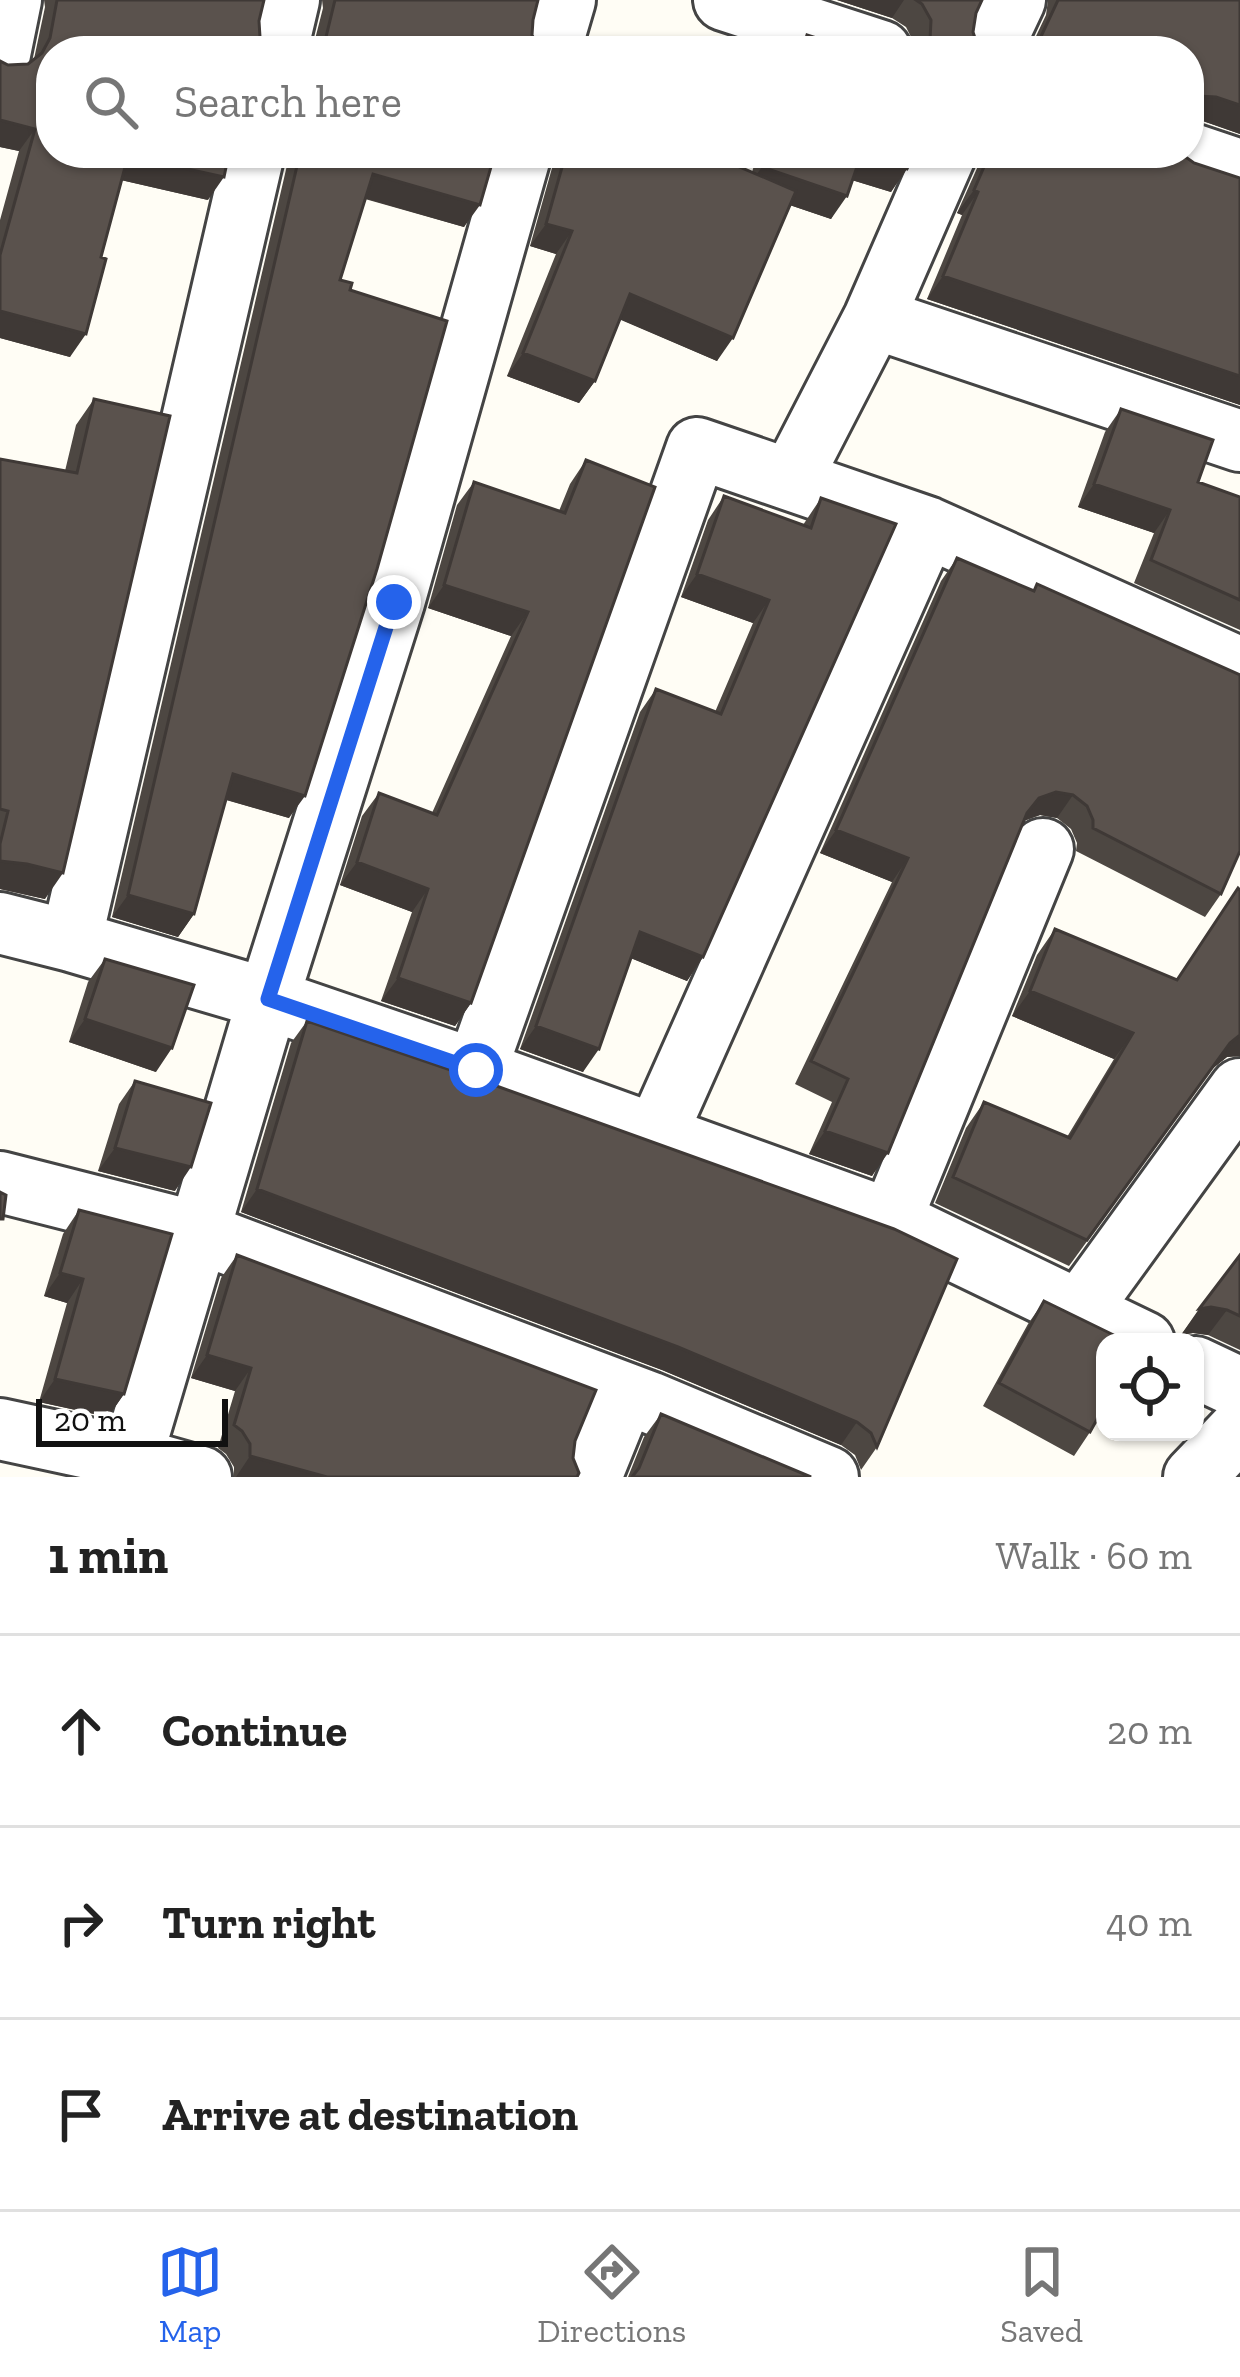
<!DOCTYPE html>
<html lang="en">
<head>
<meta charset="utf-8">
<style>
  body { margin:0; font-family:"Zilla Slab",serif; background:#f2f2f2; color:#222 }
  .controls { position:absolute; right:36px; bottom:36px; display:grid; overflow:hidden; border-radius:24px; box-shadow:0 3px 9px #0004 }
  .controls button { width:108px; height:108px; display:grid; place-items:center; padding:0; border:0; border-bottom:3px solid #e0e0e0; background:#fff; color:#222; font:60px sans-serif }
  .scale { position:absolute; left:36px; bottom:30px; width:192px; box-sizing:border-box; padding-left:12px; border:6px solid #111; border-top:0; font-size:33px; line-height:42px; white-space:nowrap; color:#111; -webkit-text-stroke:9px #fff; paint-order:stroke }
  .stop { position:absolute; width:36px; height:36px; margin:-27px; border:9px solid #2563eb; border-radius:50%; background:#fff }
  .stop.end { background:#2563eb; border-color:#fff; box-shadow:0 3px 12px #0008 }
  .list { margin:0; padding:0; list-style:none }
  h2 { display:flex; justify-content:space-between; align-items:center; height:156px; margin:0; padding:0 48px; font-size:51px }
  h2 small { font-size:39px; font-weight:400; color:#767676 }
  .list li { display:grid; grid-template-columns:78px 1fr auto; gap:36px; align-items:center; box-sizing:border-box; height:192px; padding:0 48px; border-top:3px solid #e0e0e0 }
  .list b { display:block; font-size:45px; white-space:nowrap }
  .list em { font-size:39px; font-style:normal; color:#767676 }
  .icon { flex:none; width:66px; height:66px; fill:none; stroke:currentColor; stroke-width:2; stroke-linecap:round; stroke-linejoin:round }
  .map { position:relative; flex:none; width:1240px; height:1477px; overflow:hidden }
  .search { position:absolute; background:#fff; box-shadow:0 3px 9px #0004; left:36px; right:36px; top:36px; height:132px; display:flex; align-items:center; gap:30px; box-sizing:border-box; padding:0 42px; border-radius:48px; color:#767676; font-size:45px }
  .sheet { height:732px; background:#fff }
  nav { display:flex; justify-content:space-around; align-items:center; box-sizing:border-box; height:168px; border-top:3px solid #e0e0e0; background:#fff; font-size:33px; color:#767676 }
  nav a { display:grid; justify-items:center; gap:6px }
  nav .on { color:#2563eb }
  .map>svg:first-child { display:block }
  .lines { fill:none; stroke-linecap:round; stroke-linejoin:round }
  .minor-casing { stroke:#444; stroke-width:66 }
  .minor { stroke:#fff; stroke-width:60 }
  .wall { fill:#4d4742 }
  .shaded-wall { fill:#3f3936 }
  .building { fill:#5a524d; stroke:#3f3936; stroke-width:3 }
  .route { stroke:#2563eb; stroke-width:15 }
</style>
</head>
<body>
<div class="map">
<svg width="1240" height="1477" viewBox="0 0 1240 1477">
  <rect width="100%" height="100%" fill="#fffdf5"/>
  <g class="lines">
    <defs>
      <path id="minor" d="M 724,0 L 881,51
        M 277,51 L 289,0
        M 550,51 L 565,0
        M 991,51 L 1015,0
        M 0,54 L 11,0
        M 1189,153 L 1240,170
        M 874,318 L 1240,441
        M 791,479 L 874,318 L 946,153
        M 0,923 L 71,941 L 268,999 L 476,1070 L 891,1220 L 1144,1342
        M 71,941 L 254,153
        M 476,1070 L 697,448 L 927,527 L 1240,668
        M 656,1135 L 927,527
        M 0,1182 L 197,1232 L 649,1402 L 828,1477
        M 891,1220 L 1043,849
        M 1079,1311 L 1240,1089
        M 1195,1367 L 1240,1388
        M 0,1429 L 130,1457 L 201,1477
        M 126,1477 L 268,999 L 394,602 L 521,153
        M 591,1477 L 625,1393
        M 1194,1477 L 1240,1429"/>
    </defs>
    <use href="#minor" class="minor-casing"/>
    <use href="#minor" class="minor"/>
  </g>
  <path class="wall" d="M 44,0 L 264,0 L 51,51 L 208,200 L 121,180 L 70,357 L 0,338 L 0,220 L 19,151 L 0,147 L 0,61 L 8,65 L 28,64 L 34,59 L 45,7 Z
    M 322,0 L 538,0 L 533,20 L 532,35 L 540,51 L 312,51 L 323,8 Z
    M 837,0 L 982,0 L 976,13 L 973,32 L 978,47 L 983,51 L 914,51 L 914,43 L 906,27 L 892,18 Z
    M 1048,0 L 1240,0 L 1240,134 L 1200,120 L 1189,120 L 1189,51 L 1029,51 L 1046,15 Z
    M 287,153 L 495,153 L 464,227 L 365,199 L 340,280 L 350,290 L 289,818 L 226,800 L 194,914 L 178,937 L 112,917 L 288,161 Z
    M 554,153 L 707,153 L 752,172 L 758,153 L 914,153 L 891,192 L 852,180 L 831,219 L 790,205 L 717,361 L 620,319 L 595,381 L 579,403 L 507,376 L 556,254 L 530,246 L 554,161 Z
    M 979,153 L 1180,153 L 1194,163 L 1240,178 L 1240,405 L 927,299 L 962,215 L 957,213 L 978,166 Z
    M 94,399 L 45,899 L 0,889 L 0,459 L 65,471 L 76,425 Z
    M 1121,409 L 1198,482 L 1240,497 L 1240,630 L 1134,583 L 1154,533 L 1078,507 L 1105,432 Z
    M 586,460 L 471,1003 L 455,1026 L 381,1001 L 412,912 L 340,885 L 362,816 L 379,793 L 432,813 L 511,636 L 428,608 L 457,505 L 474,482 L 559,511 L 570,484 Z
    M 724,496 L 803,525 L 821,498 L 703,957 L 687,981 L 631,958 L 583,1072 L 520,1049 L 640,712 L 656,689 L 715,712 L 753,623 L 681,597 L 708,520 Z
    M 957,558 L 1033,590 L 1037,584 L 1221,894 L 1205,917 L 1076,851 L 1077,843 L 1071,829 L 1057,818 L 1040,815 L 1024,821 L 872,1176 L 809,1154 L 832,1102 L 795,1084 L 892,882 L 820,853 L 941,581 Z
    M 1240,890 L 1240,1056 L 1227,1057 L 1212,1069 L 1069,1266 L 935,1203 L 966,1128 L 984,1102 L 1067,1137 L 1114,1059 L 1012,1016 L 1037,955 L 1055,929 L 1177,980 Z
    M 105,959 L 156,1072 L 69,1042 L 88,982 Z
    M 307,1021 L 894,1229 L 877,1447 L 861,1470 L 855,1455 L 841,1445 L 662,1370 L 241,1212 L 291,1043 Z
    M 135,1081 L 175,1191 L 98,1171 L 119,1104 Z
    M 79,1210 L 124,1394 L 108,1417 L 39,1402 L 67,1303 L 44,1296 L 63,1234 Z
    M 237,1255 L 575,1441 L 573,1458 L 577,1477 L 234,1477 L 234,1467 L 226,1454 L 218,1448 L 235,1391 L 191,1378 L 221,1278 Z
    M 1240,1255 L 1240,1350 L 1208,1335 L 1193,1333 L 1181,1335 Z
    M 1044,1301 L 1090,1432 L 1074,1456 L 983,1406 L 1028,1324 Z
    M 661,1414 L 811,1477 L 628,1477 L 644,1437 Z"/>
  <path class="shaded-wall" d="M 837,0 L 904,0 L 892,18 Z
    M 1197,96 L 1216,97 L 1240,105 L 1240,134 L 1200,120 L 1189,120 L 1189,101 Z
    M 0,120 L 35,129 L 19,151 L 0,147 Z
    M 861,155 L 907,169 L 891,192 L 845,178 Z
    M 128,156 L 224,177 L 208,200 L 112,178 Z
    M 762,167 L 847,196 L 831,219 L 745,190 Z
    M 373,174 L 480,205 L 464,227 L 357,196 Z
    M 974,190 L 978,192 L 962,215 L 957,213 Z
    M 546,224 L 572,231 L 556,254 L 530,246 Z
    M 943,276 L 1240,376 L 1240,405 L 927,299 Z
    M 630,294 L 733,338 L 717,361 L 614,317 Z
    M 0,311 L 86,334 L 70,357 L 0,338 Z
    M 523,353 L 595,381 L 579,403 L 507,376 Z
    M 1094,484 L 1170,510 L 1154,533 L 1078,507 Z
    M 697,574 L 769,600 L 753,623 L 681,597 Z
    M 444,585 L 528,612 L 511,636 L 428,608 Z
    M 233,774 L 305,796 L 289,818 L 217,797 Z
    M 1056,792 L 1073,795 L 1057,818 L 1040,815 L 1023,821 L 1011,836 L 1039,798 Z
    M 836,830 L 908,858 L 892,882 L 820,853 Z
    M 0,861 L 27,864 L 63,873 L 45,899 L 0,889 Z
    M 357,862 L 428,889 L 412,912 L 340,885 Z
    M 128,895 L 194,914 L 178,937 L 112,917 Z
    M 640,932 L 703,957 L 687,981 L 623,955 Z
    M 398,978 L 471,1003 L 455,1026 L 381,1001 Z
    M 1030,991 L 1133,1033 L 1114,1059 L 1012,1016 Z
    M 85,1019 L 172,1048 L 156,1072 L 69,1042 Z
    M 536,1026 L 599,1049 L 583,1072 L 520,1049 Z
    M 1240,1035 L 1240,1056 L 1227,1057 L 1212,1069 L 1069,1266 L 1230,1043 Z
    M 825,1131 L 888,1153 L 872,1176 L 809,1154 Z
    M 115,1148 L 191,1167 L 175,1191 L 98,1171 Z
    M 257,1189 L 678,1347 L 857,1422 L 841,1445 L 662,1370 L 241,1212 Z
    M 60,1273 L 83,1279 L 67,1303 L 44,1296 Z
    M 1211,1307 L 1227,1310 L 1208,1335 L 1193,1333 L 1181,1335 L 1199,1309 Z
    M 207,1355 L 251,1368 L 235,1391 L 191,1378 Z
    M 55,1379 L 124,1394 L 108,1417 L 39,1402 Z
    M 250,1456 L 327,1477 L 236,1477 Z"/>
  <path class="building" d="M 57,0 L 264,0 L 259,21 L 260,37 L 268,51 L 51,51 L 51,153 L 229,153 L 224,177 L 128,156 L 101,257 L 106,259 L 86,334 L 0,311 L 0,255 L 35,129 L 0,120 L 0,61 L 8,65 L 28,64 L 42,53 L 50,38 Z
    M 335,0 L 538,0 L 533,20 L 532,35 L 540,51 L 318,51 L 326,37 Z
    M 916,0 L 982,0 L 976,13 L 973,32 L 978,47 L 983,51 L 922,51 L 930,40 L 931,20 L 922,4 Z
    M 1058,0 L 1240,0 L 1240,105 L 1216,97 L 1197,96 L 1189,101 L 1189,51 L 1031,51 L 1038,43 Z
    M 807,35 L 857,51 L 802,51 Z
    M 300,153 L 495,153 L 480,205 L 373,174 L 340,280 L 352,283 L 350,290 L 447,321 L 377,569 L 305,796 L 233,774 L 194,914 L 128,895 Z
    M 566,153 L 707,153 L 796,191 L 733,338 L 630,294 L 595,381 L 523,353 L 572,231 L 546,224 Z
    M 766,153 L 914,153 L 907,169 L 861,155 L 847,196 L 762,167 Z
    M 990,153 L 1180,153 L 1194,163 L 1240,178 L 1240,376 L 943,276 L 978,192 L 974,190 Z
    M 94,399 L 170,416 L 63,873 L 27,864 L 0,861 L 0,844 L 8,811 L 0,809 L 0,459 L 77,473 Z
    M 1121,409 L 1213,440 L 1198,482 L 1240,497 L 1240,600 L 1151,560 L 1170,510 L 1094,484 Z
    M 586,460 L 655,487 L 471,1003 L 398,978 L 428,889 L 357,862 L 379,793 L 437,815 L 528,612 L 444,585 L 474,482 L 565,513 Z
    M 724,496 L 811,528 L 821,498 L 896,524 L 703,957 L 640,932 L 599,1049 L 536,1026 L 656,689 L 721,714 L 769,600 L 697,574 Z
    M 957,558 L 1034,591 L 1037,584 L 1240,675 L 1240,851 L 1221,894 L 1093,828 L 1093,820 L 1087,806 L 1073,795 L 1056,792 L 1039,798 L 1027,813 L 888,1153 L 825,1131 L 848,1079 L 811,1061 L 908,858 L 836,830 Z
    M 1238,888 L 1240,890 L 1240,1035 L 1230,1043 L 1087,1240 L 953,1177 L 984,1102 L 1070,1138 L 1133,1033 L 1030,991 L 1055,929 L 1177,980 Z
    M 105,959 L 194,985 L 172,1048 L 85,1019 Z
    M 307,1021 L 480,1080 L 894,1229 L 957,1259 L 877,1447 L 871,1433 L 857,1422 L 678,1347 L 257,1189 Z
    M 135,1081 L 211,1103 L 191,1167 L 115,1148 Z
    M 0,1192 L 6,1195 L 3,1219 L 0,1219 Z
    M 79,1210 L 172,1234 L 124,1394 L 55,1379 L 83,1279 L 60,1273 Z
    M 237,1255 L 596,1390 L 575,1441 L 573,1458 L 579,1473 L 577,1477 L 327,1477 L 250,1456 L 250,1444 L 242,1431 L 234,1425 L 251,1368 L 207,1355 Z
    M 1240,1255 L 1240,1316 L 1227,1310 L 1211,1307 L 1199,1309 Z
    M 1044,1301 L 1128,1342 L 1105,1342 L 1105,1405 L 1090,1432 L 999,1383 Z
    M 661,1414 L 811,1477 L 632,1477 L 639,1468 Z"/>
  <g class="lines">
    <path class="route" d="M 394,602 L 268,999 L 476,1070"/>
  </g>
</svg>
<div class="controls">
<button><svg class="icon" aria-label="locate" viewBox="0 0 24 24"><circle cx="12" cy="12" r="6"/><path d="M12 2v4M12 18v4M2 12h4M18 12h4"/></svg></button>
</div>
<div class="scale">20 m</div>
<div class="stop" style="left:476px;top:1070px"></div>
<div class="stop end" style="left:394px;top:602px"></div>
<div class="search"><svg class="icon" aria-label="search" viewBox="0 0 24 24"><circle cx="10" cy="10" r="6"/><path d="M15 15l6 6"/></svg>Search here</div>
</div>
<section class="sheet">
<h2>1 min<small>Walk · 60 m</small></h2>
<ul class="list">
<li><svg class="icon" aria-label="ahead" viewBox="0 0 24 24"><path d="M12 20V5M6 11l6-6 6 6"/></svg><div><b>Continue</b></div><em>20 m</em></li>
<li><svg class="icon" aria-label="right" viewBox="0 0 24 24"><path d="M7 20v-9h11M14 6l5 5-5 5"/></svg><div><b>Turn right</b></div><em>40 m</em></li>
<li><svg class="icon" aria-label="arrive" viewBox="0 0 24 24"><path d="M6 21V4h12l-3 4 3 4H6"/></svg><div><b>Arrive at destination</b></div></li>
</ul>
</section>
<nav>
<a class="on"><svg class="icon" aria-label="map" viewBox="0 0 24 24"><path d="M3 6l6-2 6 2 6-2v14l-6 2-6-2-6 2zM9 4v14M15 6v14"/></svg>Map</a>
<a><svg class="icon" aria-label="directions" viewBox="0 0 24 24"><path d="M12 3l9 9-9 9-9-9zM9 14v-3h6M13 9l2 2-2 2"/></svg>Directions</a>
<a><svg class="icon" aria-label="saved" viewBox="0 0 24 24"><path d="M7 4h10v16l-5-4-5 4z"/></svg>Saved</a>
</nav>
</body>
</html>
